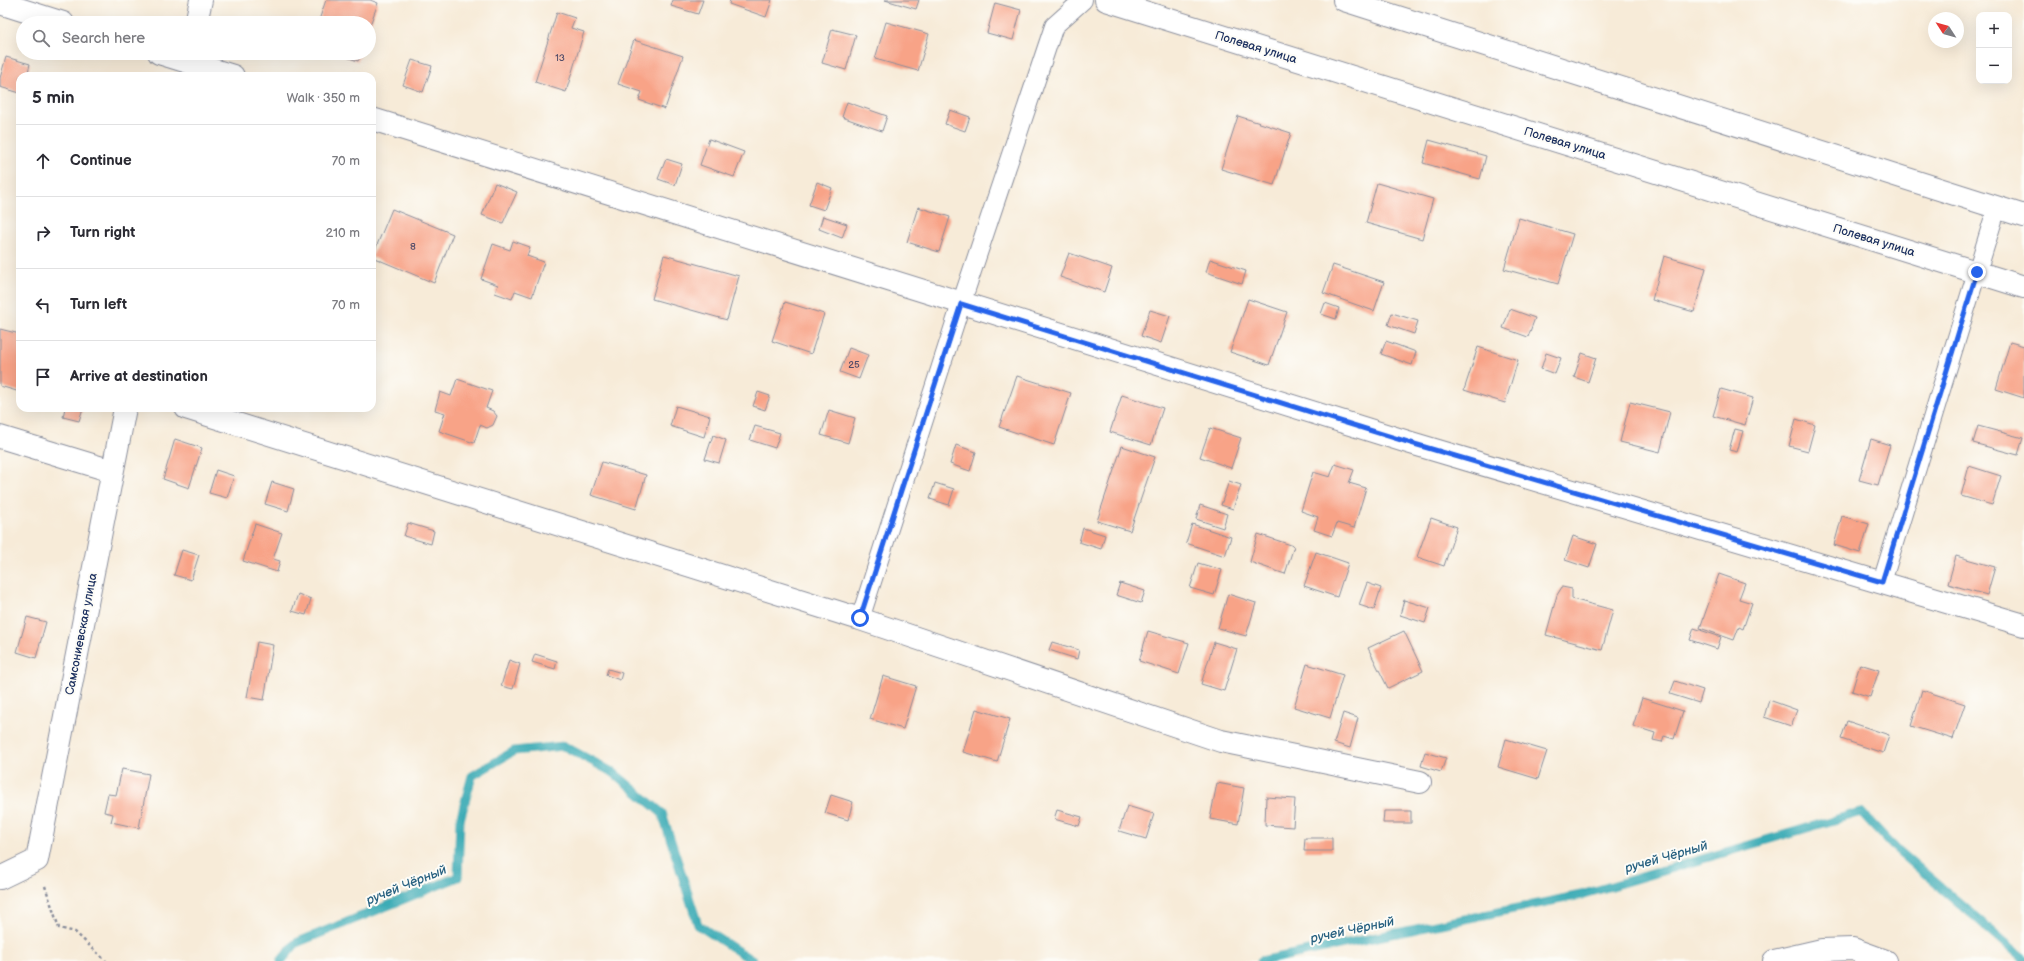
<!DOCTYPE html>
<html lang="en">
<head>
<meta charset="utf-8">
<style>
  body { margin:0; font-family:"Balsamiq Sans",sans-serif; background:#f2f2f3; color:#2b2b33 }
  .controls { position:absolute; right:12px; top:12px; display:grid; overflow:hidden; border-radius:8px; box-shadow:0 4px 16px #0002 }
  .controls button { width:36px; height:36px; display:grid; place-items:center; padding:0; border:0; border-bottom:1px solid #e1e1e2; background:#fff; color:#2b2b33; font:20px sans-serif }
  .compass { position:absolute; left:1928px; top:12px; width:36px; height:36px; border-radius:50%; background:#fff; box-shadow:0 4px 16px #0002; rotate:306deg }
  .stop { position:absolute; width:12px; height:12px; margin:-9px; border:3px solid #2563eb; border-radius:50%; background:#fff }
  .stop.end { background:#2563eb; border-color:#fff; box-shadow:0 1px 4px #0008 }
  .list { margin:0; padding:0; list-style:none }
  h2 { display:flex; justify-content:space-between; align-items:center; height:52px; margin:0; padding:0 16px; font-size:17px }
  h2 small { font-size:13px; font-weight:400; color:#7c7c81 }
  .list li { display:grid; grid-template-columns:26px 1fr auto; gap:12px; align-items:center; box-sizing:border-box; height:72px; padding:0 16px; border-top:1px solid #e1e1e2 }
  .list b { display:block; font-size:15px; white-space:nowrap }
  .list em { font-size:13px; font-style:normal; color:#7c7c81 }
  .icon { flex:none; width:22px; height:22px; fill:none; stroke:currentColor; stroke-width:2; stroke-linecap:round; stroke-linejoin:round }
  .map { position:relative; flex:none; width:2024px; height:961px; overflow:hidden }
  .search { position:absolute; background:#fff; box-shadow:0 4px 16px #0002; left:16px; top:16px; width:360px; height:44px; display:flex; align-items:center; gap:10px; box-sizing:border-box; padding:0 14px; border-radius:22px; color:#7c7c81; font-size:15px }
  .panel { position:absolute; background:#fff; box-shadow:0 4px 16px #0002; left:16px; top:72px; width:360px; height:340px; border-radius:12px }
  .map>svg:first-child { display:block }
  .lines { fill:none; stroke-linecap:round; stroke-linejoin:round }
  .stream { stroke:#3cacb6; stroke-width:9 }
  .building { fill:#f8a387 }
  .service-casing { stroke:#898d9b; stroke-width:20 }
  .minor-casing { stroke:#898d9b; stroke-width:24 }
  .path { stroke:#898d9b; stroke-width:2.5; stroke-dasharray:3 3; stroke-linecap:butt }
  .service { stroke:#fff; stroke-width:18 }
  .minor { stroke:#fff; stroke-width:22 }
  .route { stroke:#2563eb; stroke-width:5 }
  .labels { text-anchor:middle; stroke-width:4; stroke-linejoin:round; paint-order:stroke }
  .number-label { font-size:10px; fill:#524c68 }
  .street-label { font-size:12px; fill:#1b2f5e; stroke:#fdfcf7 }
  .water-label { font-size:13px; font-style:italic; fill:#286181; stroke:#fdfcf7 }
</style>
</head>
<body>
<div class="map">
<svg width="2024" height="961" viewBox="0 0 2024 961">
  <rect width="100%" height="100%" fill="#fdfcf7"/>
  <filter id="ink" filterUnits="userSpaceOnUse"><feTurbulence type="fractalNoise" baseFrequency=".025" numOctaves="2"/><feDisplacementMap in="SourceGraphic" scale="8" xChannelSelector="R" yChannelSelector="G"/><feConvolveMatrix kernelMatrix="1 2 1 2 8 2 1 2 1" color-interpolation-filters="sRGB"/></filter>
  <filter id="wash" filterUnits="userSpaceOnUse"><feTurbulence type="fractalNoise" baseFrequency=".012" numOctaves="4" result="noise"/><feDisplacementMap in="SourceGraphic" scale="16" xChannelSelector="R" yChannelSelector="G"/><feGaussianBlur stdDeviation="0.9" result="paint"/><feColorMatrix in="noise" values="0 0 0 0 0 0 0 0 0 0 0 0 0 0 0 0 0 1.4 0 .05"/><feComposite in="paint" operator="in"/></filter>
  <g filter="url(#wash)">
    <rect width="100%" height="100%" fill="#f7ebd8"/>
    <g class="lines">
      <path class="stream" d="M 281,961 L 296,943 L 458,877 L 460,820 L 472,776 L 514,751 L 564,746 L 614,773 L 662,813 L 698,925 L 753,961
        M 1261,961 L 1581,895 L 1861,812 L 1892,845 L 2024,959"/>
    </g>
    <g id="blocks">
      <path class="building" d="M 326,0 L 370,0 L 378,3 L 369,28 L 369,23 L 318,23 Z
        M 673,0 L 703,0 L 698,14 L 671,6 Z
        M 730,0 L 772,0 L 766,17 L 729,4 Z
        M 885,0 L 919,0 L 916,9 Z
        M 995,3 L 1021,10 L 1013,40 L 987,33 Z
        M 557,12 L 575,18 L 571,28 L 584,32 L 566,92 L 535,82 Z
        M 886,22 L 929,34 L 918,71 L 875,59 Z
        M 832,29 L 856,35 L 846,70 L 822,63 Z
        M 634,40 L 683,56 L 665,109 L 639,100 L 642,92 L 618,84 Z
        M 335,53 L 361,53 L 358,61 Z
        M 6,57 L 30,64 L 27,76 L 20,76 L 20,93 L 0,87 L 0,78 Z
        M 412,60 L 432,66 L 423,92 L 403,85 Z
        M 847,102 L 887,116 L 882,131 L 842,117 Z
        M 950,110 L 970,117 L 965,131 L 945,124 Z
        M 1238,116 L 1291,133 L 1274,185 L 1221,169 Z
        M 709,139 L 744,152 L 734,177 L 700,165 Z
        M 1429,140 L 1486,156 L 1480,179 L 1423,163 Z
        M 666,159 L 682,164 L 675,185 L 658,179 Z
        M 817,182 L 832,188 L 824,210 L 809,205 Z
        M 495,183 L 517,192 L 503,223 L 482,215 Z
        M 1377,183 L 1433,199 L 1422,239 L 1366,223 Z
        M 918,207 L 950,217 L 939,252 L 907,242 Z
        M 392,209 L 453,234 L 434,283 L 372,257 Z
        M 823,216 L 847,224 L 842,238 L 819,229 Z
        M 1519,218 L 1573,234 L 1558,284 L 1504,269 Z
        M 513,241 L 530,247 L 527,256 L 544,262 L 532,297 L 515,291 L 512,299 L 495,293 L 498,285 L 481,279 L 493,244 L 510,250 Z
        M 1069,253 L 1112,268 L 1104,292 L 1060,277 Z
        M 664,255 L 739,276 L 727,320 L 652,299 Z
        M 1664,256 L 1706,268 L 1694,312 L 1652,300 Z
        M 1210,259 L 1246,271 L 1242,284 L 1206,272 Z
        M 1333,265 L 1384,282 L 1374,311 L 1323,293 Z
        M 1248,299 L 1287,312 L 1269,365 L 1230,352 Z
        M 785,302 L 824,314 L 811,354 L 772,341 Z
        M 1325,303 L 1339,308 L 1336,319 L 1321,314 Z
        M 1510,309 L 1535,318 L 1528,337 L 1503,328 Z
        M 1150,310 L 1170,316 L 1161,343 L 1141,336 Z
        M 1392,313 L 1418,321 L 1414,334 L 1388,325 Z
        M 0,329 L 20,334 L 20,392 L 0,386 Z
        M 1386,341 L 1416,352 L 1412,365 L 1381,354 Z
        M 2010,342 L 2024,346 L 2024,398 L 1996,389 Z
        M 1478,347 L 1518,360 L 1505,403 L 1464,390 Z
        M 849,348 L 868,355 L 859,379 L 840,372 Z
        M 1546,353 L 1561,358 L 1555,374 L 1541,369 Z
        M 1582,353 L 1596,358 L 1588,382 L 1574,377 Z
        M 1017,376 L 1071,393 L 1054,445 L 999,427 Z
        M 457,379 L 492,391 L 486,408 L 493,411 L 497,416 L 493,425 L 487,428 L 480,425 L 474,443 L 439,431 L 445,413 L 435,410 L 440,392 L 451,396 Z
        M 1721,389 L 1753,398 L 1745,425 L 1713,416 Z
        M 758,392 L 770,396 L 765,410 L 753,406 Z
        M 1122,395 L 1163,408 L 1151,445 L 1110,432 Z
        M 1630,402 L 1670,412 L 1660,452 L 1620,442 Z
        M 676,406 L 710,416 L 704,437 L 670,426 Z
        M 65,408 L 83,408 L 79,421 L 63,417 Z
        M 829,410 L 855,418 L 848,443 L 821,435 Z
        M 1796,419 L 1815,425 L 1808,451 L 1789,446 Z
        M 755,426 L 780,433 L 775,448 L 750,440 Z
        M 1978,426 L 2023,438 L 2018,455 L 1973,443 Z
        M 1210,428 L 1241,438 L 1231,468 L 1200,457 Z
        M 1735,429 L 1743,431 L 1737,452 L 1729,450 Z
        M 713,435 L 726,440 L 719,463 L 705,459 Z
        M 175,439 L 202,448 L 189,488 L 163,479 Z
        M 1871,439 L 1890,445 L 1878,485 L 1859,480 Z
        M 956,445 L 976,452 L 970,471 L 950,464 Z
        M 1122,446 L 1155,457 L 1130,531 L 1097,521 Z
        M 602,462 L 646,475 L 636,509 L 591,495 Z
        M 1335,464 L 1354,470 L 1349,483 L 1366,488 L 1354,528 L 1337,523 L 1332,536 L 1314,530 L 1318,517 L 1301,511 L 1313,472 L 1330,477 Z
        M 1969,466 L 2001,476 L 1992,505 L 1961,496 Z
        M 216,470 L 234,476 L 227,498 L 209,493 Z
        M 1229,481 L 1241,485 L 1233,509 L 1221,505 Z
        M 272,482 L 294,489 L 288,511 L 265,504 Z
        M 935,483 L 954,489 L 949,505 L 930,499 Z
        M 1200,505 L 1227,514 L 1223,528 L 1196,519 Z
        M 1842,516 L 1869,524 L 1860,553 L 1834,545 Z
        M 1431,518 L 1457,527 L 1444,566 L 1417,557 Z
        M 408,523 L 434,531 L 431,544 L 404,536 Z
        M 255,524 L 282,533 L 273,559 L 280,561 L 277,572 L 243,561 Z
        M 1192,524 L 1231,537 L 1225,556 L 1186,543 Z
        M 1083,528 L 1105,535 L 1101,549 L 1079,542 Z
        M 1258,534 L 1294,546 L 1285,574 L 1250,562 Z
        M 1573,536 L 1597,544 L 1589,568 L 1565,560 Z
        M 182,550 L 199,555 L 191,580 L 174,575 Z
        M 1316,552 L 1348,563 L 1337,597 L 1304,586 Z
        M 1956,556 L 1995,567 L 1987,595 L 1948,584 Z
        M 1198,563 L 1222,570 L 1214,595 L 1190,588 Z
        M 1719,574 L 1745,583 L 1739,599 L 1752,603 L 1743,629 L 1739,627 L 1734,640 L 1700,628 Z
        M 1120,583 L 1145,591 L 1141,603 L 1116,595 Z
        M 1367,583 L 1381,588 L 1374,610 L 1359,605 Z
        M 1562,587 L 1572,589 L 1572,599 L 1613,610 L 1602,650 L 1546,635 L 1557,595 Z
        M 298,594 L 311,599 L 306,615 L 292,611 Z
        M 1228,594 L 1256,603 L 1246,636 L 1218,628 Z
        M 1404,600 L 1430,608 L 1425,623 L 1400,615 Z
        M 27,617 L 46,622 L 36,658 L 17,652 Z
        M 1694,628 L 1721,637 L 1717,649 L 1690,640 Z
        M 1148,631 L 1189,643 L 1179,674 L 1139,661 Z
        M 1404,631 L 1423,671 L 1388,688 L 1368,648 Z
        M 257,642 L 273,645 L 264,700 L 247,697 Z
        M 1052,642 L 1079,650 L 1077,659 L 1049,650 Z
        M 1214,642 L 1237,649 L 1224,691 L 1201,684 Z
        M 535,654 L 557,661 L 555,669 L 532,662 Z
        M 509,660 L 520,664 L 513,689 L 501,686 Z
        M 1307,664 L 1343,675 L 1330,718 L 1294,707 Z
        M 1860,664 L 1879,670 L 1870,697 L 1852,691 Z
        M 608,669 L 622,673 L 620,680 L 606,675 Z
        M 883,676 L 916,686 L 903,729 L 870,719 Z
        M 1675,681 L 1703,690 L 1699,703 L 1670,694 Z
        M 1922,690 L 1965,704 L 1953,739 L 1911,726 Z
        M 1642,698 L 1683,711 L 1674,739 L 1664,736 L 1662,742 L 1653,740 L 1655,733 L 1633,726 Z
        M 1769,700 L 1797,710 L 1791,726 L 1764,717 Z
        M 976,709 L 1010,719 L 997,762 L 963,752 Z
        M 1343,713 L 1358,718 L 1350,748 L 1334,743 Z
        M 1847,721 L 1889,735 L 1883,753 L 1841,739 Z
        M 1506,739 L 1547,751 L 1538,779 L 1498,767 Z
        M 1425,752 L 1446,758 L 1441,772 L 1421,766 Z
        M 122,769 L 149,774 L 139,828 L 111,822 L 113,814 L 104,812 L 108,794 L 116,795 Z
        M 1217,783 L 1244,788 L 1238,824 L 1210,819 Z
        M 831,795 L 853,802 L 848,820 L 825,813 Z
        M 1266,797 L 1295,799 L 1293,827 L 1265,825 Z
        M 1127,806 L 1154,814 L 1146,839 L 1119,831 Z
        M 1057,810 L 1082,817 L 1079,826 L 1054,819 Z
        M 1384,811 L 1411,811 L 1411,823 L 1383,823 Z
        M 1305,838 L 1332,838 L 1332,851 L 1304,851 Z"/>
    </g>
  </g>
  <g filter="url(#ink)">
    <use href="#blocks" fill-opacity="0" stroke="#898d9b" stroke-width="1"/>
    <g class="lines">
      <defs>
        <path id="service" d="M 1882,582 L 1997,207
          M 860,619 L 961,304 L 1054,26 L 1083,0"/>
        <path id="minor" d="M 1106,0 L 2024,287
          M 1344,0 L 2024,216
          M 0,3 L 63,23
          M 196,23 L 201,0
          M 159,53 L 233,76
          M 372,119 L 1411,443 L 2024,625
          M 186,408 L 860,619 L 1221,741 L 1420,782
          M 0,437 L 112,471
          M 0,878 L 37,860 L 125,408
          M 1774,961 L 1822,950 L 1853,949 L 1886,961"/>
      </defs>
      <use href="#service" class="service-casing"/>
      <use href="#minor" class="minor-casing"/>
      <path class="path" d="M 45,886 L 59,928 L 75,932 L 106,961"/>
      <use href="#service" class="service"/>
      <use href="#minor" class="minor"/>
    </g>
  </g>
  <g class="lines" filter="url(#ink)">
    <path class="route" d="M 860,618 L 961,304 L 1411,443 L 1882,582 L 1977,272"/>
  </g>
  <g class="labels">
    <g class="number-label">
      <text x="560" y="61">13</text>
      <text x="413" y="250">8</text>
      <text x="854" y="368">25</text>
    </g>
    <g class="street-label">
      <text transform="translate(1256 47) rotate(17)" y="4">Полевая улица</text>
      <text transform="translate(1565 143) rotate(17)" y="4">Полевая улица</text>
      <text transform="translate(1874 240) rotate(17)" y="4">Полевая улица</text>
      <text transform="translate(81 634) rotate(-79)" y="4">Самсониевская улица</text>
    </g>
    <g class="water-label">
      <text transform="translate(1666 856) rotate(-16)" y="5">ручей Чёрный</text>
      <text transform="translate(406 884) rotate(-22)" y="5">ручей Чёрный</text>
      <text transform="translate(1352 929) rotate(-12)" y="5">ручей Чёрный</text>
    </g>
  </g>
</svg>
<div class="controls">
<button>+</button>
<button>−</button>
</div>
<svg class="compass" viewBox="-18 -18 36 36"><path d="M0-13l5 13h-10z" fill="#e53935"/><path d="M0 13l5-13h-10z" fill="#7c7c81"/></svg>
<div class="stop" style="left:860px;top:618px"></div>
<div class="stop end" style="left:1977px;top:272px"></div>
<div class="search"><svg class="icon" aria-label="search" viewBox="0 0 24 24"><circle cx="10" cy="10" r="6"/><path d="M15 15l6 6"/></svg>Search here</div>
<section class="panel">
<h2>5 min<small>Walk · 350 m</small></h2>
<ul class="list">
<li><svg class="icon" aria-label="ahead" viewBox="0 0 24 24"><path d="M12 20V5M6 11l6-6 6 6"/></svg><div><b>Continue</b></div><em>70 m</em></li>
<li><svg class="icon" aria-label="right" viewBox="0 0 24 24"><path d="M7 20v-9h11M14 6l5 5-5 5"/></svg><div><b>Turn right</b></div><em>210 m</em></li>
<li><svg class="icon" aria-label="left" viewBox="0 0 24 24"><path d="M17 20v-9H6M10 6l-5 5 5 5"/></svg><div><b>Turn left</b></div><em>70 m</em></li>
<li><svg class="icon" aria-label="arrive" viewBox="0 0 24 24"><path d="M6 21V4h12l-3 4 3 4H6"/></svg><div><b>Arrive at destination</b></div></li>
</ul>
</section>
</div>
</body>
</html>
